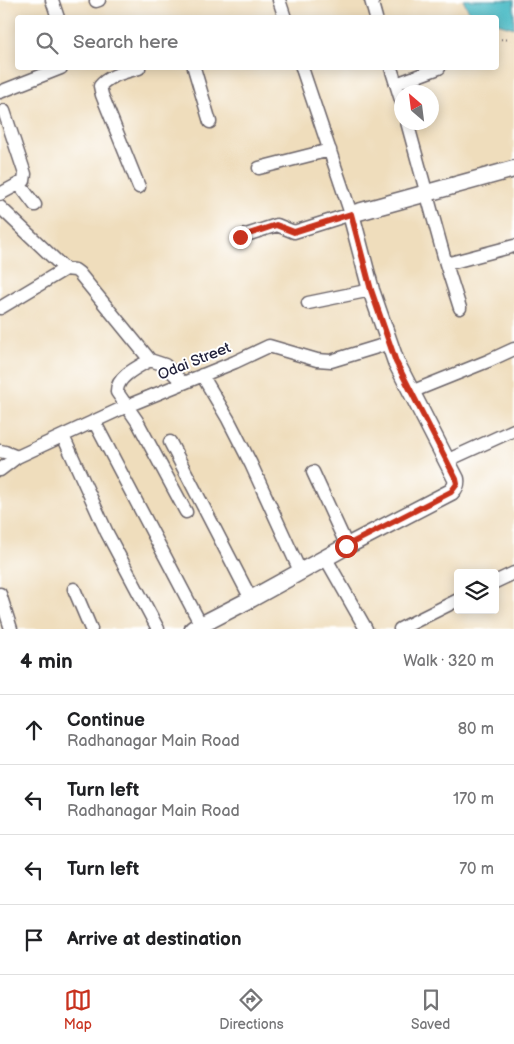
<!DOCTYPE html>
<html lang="en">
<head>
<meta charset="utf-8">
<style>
  body { margin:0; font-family:"Balsamiq Sans",sans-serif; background:#f6f6f6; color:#202124 }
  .controls { position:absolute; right:15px; bottom:15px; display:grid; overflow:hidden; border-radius:5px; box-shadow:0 2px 12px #0003 }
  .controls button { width:45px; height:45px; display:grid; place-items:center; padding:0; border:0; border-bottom:1px solid #e0e0e0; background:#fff; color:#202124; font:25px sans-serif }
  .compass { position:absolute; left:394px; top:85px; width:45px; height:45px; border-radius:50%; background:#fff; box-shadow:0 2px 12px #0003; rotate:332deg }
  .stop { position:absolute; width:15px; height:15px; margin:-11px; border:4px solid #c8321e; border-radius:50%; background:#fff }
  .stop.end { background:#c8321e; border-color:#fff; box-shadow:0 1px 5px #0008 }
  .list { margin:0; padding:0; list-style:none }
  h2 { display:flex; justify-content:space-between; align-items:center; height:65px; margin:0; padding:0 20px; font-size:21px }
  h2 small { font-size:16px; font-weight:400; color:#757577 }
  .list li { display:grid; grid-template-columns:32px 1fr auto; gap:15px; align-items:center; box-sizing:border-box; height:70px; padding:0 20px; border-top:1px solid #e0e0e0 }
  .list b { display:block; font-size:19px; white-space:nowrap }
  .list p { margin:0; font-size:16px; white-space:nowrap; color:#757577 }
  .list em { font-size:16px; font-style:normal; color:#757577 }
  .icon { flex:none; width:28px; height:28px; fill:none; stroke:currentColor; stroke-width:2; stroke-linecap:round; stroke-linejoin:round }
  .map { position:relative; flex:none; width:514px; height:629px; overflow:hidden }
  .search { position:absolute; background:#fff; box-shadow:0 2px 12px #0003; left:15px; right:15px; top:15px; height:55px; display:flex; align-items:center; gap:12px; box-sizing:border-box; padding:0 18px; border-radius:5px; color:#757577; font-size:19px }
  .sheet { height:345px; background:#fff }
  nav { display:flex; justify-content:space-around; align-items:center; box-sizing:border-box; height:70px; border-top:1px solid #e0e0e0; background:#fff; font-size:14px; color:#757577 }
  nav a { display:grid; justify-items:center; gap:2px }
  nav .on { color:#c8321e }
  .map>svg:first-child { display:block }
  .water { fill:#4ebcc6; stroke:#386f80 }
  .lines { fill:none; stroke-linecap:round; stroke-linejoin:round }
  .minor-casing { stroke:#6a6368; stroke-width:15 }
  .tertiary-casing { stroke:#6a6368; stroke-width:19 }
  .path { stroke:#6a6368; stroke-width:2; stroke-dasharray:1 4; stroke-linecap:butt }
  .minor { stroke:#fff; stroke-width:12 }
  .tertiary { stroke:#fff; stroke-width:16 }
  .route { stroke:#c8321e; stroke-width:6 }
  .labels { text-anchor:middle; stroke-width:4; stroke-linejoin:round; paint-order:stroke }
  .street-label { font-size:15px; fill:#22223b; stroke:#fff }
</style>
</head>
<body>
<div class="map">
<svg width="514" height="629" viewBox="0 0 514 629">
  <rect width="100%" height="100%" fill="#fff"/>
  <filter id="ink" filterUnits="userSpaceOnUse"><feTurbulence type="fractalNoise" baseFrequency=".02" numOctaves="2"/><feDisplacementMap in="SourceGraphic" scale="10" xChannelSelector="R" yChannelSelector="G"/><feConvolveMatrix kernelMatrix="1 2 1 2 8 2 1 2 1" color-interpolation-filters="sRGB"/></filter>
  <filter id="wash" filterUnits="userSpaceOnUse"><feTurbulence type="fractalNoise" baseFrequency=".0096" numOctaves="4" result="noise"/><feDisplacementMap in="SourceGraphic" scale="20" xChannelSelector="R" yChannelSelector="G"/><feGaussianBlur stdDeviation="1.12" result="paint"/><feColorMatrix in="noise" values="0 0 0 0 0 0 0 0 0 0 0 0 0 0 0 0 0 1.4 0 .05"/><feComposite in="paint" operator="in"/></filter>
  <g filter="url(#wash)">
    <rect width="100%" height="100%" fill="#efddbc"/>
    <path class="water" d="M 463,0 L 514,0 L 514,28 L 497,23 L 496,18 C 477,18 472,19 463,0 Z"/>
  </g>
  <g filter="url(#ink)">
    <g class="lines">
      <defs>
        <path id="minor" d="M 52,0 L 58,18
          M 279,0 L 285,18
          M 371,0 L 376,18
          M 96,1 L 99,0
          M 139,68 C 126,72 109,75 100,86 L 102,95 L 139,187
          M 194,68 L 210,122
          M 391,68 L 402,103
          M 396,84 L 439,68
          M 0,92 L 61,68
          M 407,122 L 446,264 L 460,308
          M 259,168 L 330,150
          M 19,184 L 35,205
          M 0,194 L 24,181 L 25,174 L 4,111
          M 0,207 L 65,269 L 0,308
          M 240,237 L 277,225 L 294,232 L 351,214 L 302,68
          M 446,264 L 514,246
          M 65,269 L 75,270 L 79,273 L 150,360 L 165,365 L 183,383
          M 308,303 L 371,290
          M 150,360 C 138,367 116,377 117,392 L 137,421 L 186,512
          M 202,375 L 228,419 L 251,464 L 300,571
          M 411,392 L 488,361 L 514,349
          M 94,421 L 201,625
          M 63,436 L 107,533 L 158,629
          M 170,442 L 251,599
          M 0,451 L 5,452 L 17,457
          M 446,461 L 514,430
          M 0,470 L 17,457 L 127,406 L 235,362 L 269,346 L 317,360 L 331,361 L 390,343
          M 313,472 L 347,546
          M 325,557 L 366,629
          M 495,582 L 514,573
          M 74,589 L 91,629
          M 0,594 L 11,629
          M 400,629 L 458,600"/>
        <path id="tertiary" d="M 193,629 L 251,599 L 347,546 L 451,492 C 455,488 457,485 456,479 L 396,362 L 371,290 L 351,214 L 514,169"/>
      </defs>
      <use href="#minor" class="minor-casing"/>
      <use href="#tertiary" class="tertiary-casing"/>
      <path class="path" d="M 496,39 L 514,40"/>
      <use href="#minor" class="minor"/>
      <use href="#tertiary" class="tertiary"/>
    </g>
  </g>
  <g class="lines" filter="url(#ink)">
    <path class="route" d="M 240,237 L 276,225 L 294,232 L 351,214 L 371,290 L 396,362 L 456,479 L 457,484 L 451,492 L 346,546"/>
  </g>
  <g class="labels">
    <g class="street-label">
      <text transform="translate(194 361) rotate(-22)" y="5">Odai Street</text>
    </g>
  </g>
</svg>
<div class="controls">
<button><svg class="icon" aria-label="layers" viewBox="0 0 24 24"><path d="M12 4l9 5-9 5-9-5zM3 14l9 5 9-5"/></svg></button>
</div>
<svg class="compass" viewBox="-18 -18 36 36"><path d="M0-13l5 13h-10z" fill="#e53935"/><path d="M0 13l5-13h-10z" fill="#757577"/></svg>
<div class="stop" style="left:346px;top:546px"></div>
<div class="stop end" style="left:240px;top:237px"></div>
<div class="search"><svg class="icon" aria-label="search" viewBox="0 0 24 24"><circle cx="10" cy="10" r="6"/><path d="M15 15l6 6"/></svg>Search here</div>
</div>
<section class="sheet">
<h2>4 min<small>Walk · 320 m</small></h2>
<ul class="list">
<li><svg class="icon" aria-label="ahead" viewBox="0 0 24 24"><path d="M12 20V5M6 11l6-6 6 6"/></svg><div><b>Continue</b><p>Radhanagar Main Road</p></div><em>80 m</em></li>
<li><svg class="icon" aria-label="left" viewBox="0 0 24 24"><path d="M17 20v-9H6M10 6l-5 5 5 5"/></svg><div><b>Turn left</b><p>Radhanagar Main Road</p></div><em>170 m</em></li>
<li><svg class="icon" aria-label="left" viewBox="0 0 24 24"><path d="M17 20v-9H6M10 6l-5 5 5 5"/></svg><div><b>Turn left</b></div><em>70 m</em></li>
<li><svg class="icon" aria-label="arrive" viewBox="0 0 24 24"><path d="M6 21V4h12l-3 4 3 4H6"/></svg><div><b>Arrive at destination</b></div></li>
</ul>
</section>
<nav>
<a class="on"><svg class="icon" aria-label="map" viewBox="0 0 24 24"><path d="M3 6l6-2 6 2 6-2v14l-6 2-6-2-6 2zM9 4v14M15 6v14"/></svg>Map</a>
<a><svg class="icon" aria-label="directions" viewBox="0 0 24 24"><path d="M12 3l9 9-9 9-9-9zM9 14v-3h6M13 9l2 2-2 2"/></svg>Directions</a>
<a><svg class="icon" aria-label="saved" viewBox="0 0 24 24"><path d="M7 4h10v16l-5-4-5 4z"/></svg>Saved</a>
</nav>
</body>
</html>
